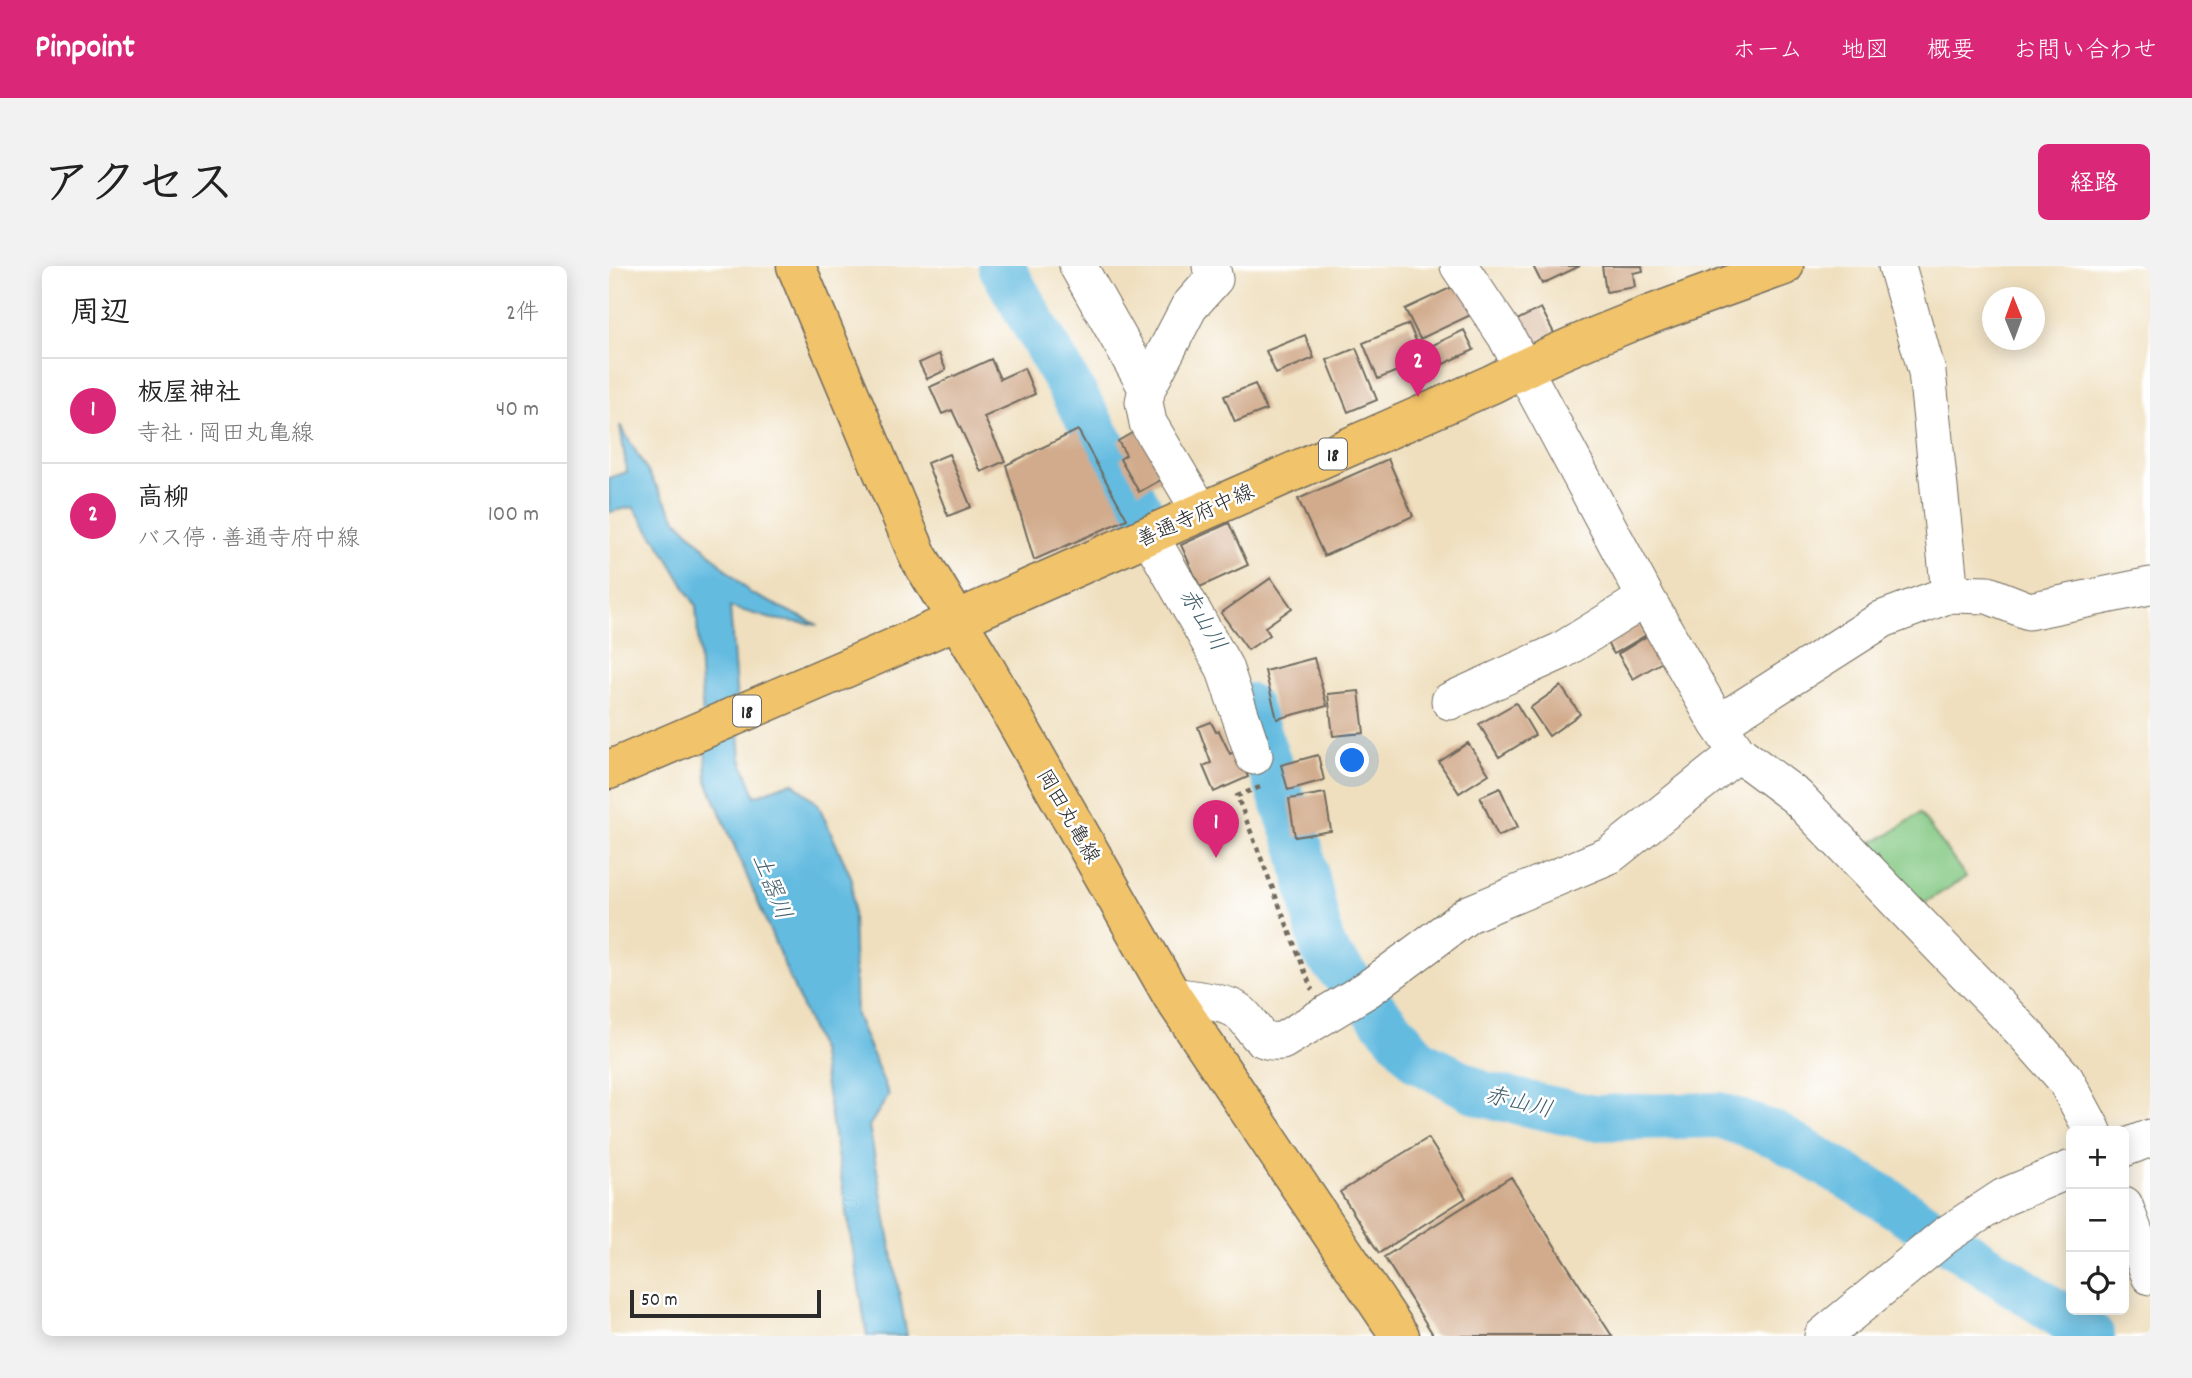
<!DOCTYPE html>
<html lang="ja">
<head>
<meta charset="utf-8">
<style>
  body { margin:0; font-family:Dekko,"Klee One",sans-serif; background:#f2f2f2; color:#222 }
  .controls { position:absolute; right:21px; bottom:21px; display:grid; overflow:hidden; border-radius:10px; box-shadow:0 4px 18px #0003 }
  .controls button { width:63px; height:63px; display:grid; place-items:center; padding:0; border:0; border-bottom:2px solid #e0e0e0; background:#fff; color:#222; font:35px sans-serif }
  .compass { position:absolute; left:1373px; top:21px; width:63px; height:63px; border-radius:50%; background:#fff; box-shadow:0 4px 18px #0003; rotate:359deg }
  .scale { position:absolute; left:21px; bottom:18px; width:191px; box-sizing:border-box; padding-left:7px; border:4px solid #2b2b2b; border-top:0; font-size:19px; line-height:24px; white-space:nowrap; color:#2b2b2b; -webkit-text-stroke:5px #fff; paint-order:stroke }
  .you { position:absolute; left:744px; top:495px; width:24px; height:24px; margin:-18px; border:5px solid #fff; border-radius:50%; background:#1a73e8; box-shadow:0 0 0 10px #1a73e833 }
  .badge { display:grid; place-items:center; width:46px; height:46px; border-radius:50%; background:#db2777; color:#fff; font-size:23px; font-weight:700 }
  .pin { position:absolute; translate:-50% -58px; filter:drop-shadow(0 2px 4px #0008) }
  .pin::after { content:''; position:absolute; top:37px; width:24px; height:21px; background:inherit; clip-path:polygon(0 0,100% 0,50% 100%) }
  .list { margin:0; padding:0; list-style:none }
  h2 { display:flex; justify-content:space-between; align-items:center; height:91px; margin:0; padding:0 28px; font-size:30px }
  h2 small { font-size:23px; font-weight:400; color:#767676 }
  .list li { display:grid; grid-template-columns:46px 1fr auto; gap:21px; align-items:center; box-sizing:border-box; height:105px; padding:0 28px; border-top:2px solid #e0e0e0 }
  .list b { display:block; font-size:26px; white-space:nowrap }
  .list p { margin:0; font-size:23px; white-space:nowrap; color:#767676 }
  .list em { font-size:23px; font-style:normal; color:#767676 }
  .icon { flex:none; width:38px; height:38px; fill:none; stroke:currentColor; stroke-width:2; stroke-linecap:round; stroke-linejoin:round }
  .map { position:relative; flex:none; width:1541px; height:1070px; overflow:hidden; border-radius:10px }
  header { display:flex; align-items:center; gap:42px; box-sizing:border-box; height:98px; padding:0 35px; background:#db2777; color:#fff }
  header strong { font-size:33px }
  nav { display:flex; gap:38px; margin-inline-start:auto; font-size:24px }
  .intro { display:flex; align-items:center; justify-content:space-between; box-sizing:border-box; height:168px; padding:0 42px }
  h1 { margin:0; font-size:49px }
  .button { padding:18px 32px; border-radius:10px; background:#db2777; color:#fff; font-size:24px; font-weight:700 }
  main { display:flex; gap:42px; padding:0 42px }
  aside { flex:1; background:#fff; border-radius:10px; box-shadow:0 4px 18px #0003 }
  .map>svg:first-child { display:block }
  .green { fill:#83c883; stroke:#577a57; stroke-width:2 }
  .water { fill:#63bbe0; stroke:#477386; stroke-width:2 }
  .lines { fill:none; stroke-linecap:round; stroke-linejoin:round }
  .river { stroke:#63bbe0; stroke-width:46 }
  .building { fill:#d1ab8c }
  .minor-casing { stroke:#706a5e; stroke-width:39 }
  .major-casing { stroke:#706a5e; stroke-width:41 }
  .path { stroke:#706a5e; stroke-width:4.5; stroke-dasharray:5 5; stroke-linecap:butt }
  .minor { stroke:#fff; stroke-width:37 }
  .major { stroke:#f1c36a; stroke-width:38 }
  .labels { text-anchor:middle; stroke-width:5; stroke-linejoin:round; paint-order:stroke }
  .shield { fill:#fff; stroke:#6b6b6b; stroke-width:2 }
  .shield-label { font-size:19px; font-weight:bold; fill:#2b2b2b }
  .street-label { font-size:21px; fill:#2b2b2b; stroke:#fff }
  .water-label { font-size:23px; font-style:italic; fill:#3f5d6a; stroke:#fff }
</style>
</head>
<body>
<header>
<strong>Pinpoint</strong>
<nav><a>ホーム</a><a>地図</a><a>概要</a><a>お問い合わせ</a></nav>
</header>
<div class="intro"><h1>アクセス</h1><a class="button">経路</a></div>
<main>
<aside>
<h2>周辺<small>2件</small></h2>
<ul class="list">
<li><span class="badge">1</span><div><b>板屋神社</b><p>寺社 · 岡田丸亀線</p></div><em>40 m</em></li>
<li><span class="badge">2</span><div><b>高柳</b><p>バス停 · 善通寺府中線</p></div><em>100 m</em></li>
</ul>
</aside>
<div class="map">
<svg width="1541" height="1070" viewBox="0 0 1541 1070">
  <rect width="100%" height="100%" fill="#fff"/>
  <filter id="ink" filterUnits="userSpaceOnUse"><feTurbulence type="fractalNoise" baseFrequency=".0143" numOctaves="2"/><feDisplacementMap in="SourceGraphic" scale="14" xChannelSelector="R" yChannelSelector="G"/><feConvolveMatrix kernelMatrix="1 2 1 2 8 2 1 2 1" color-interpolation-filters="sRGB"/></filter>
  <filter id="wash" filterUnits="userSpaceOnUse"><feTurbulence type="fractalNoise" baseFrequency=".00686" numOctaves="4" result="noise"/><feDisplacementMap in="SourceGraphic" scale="28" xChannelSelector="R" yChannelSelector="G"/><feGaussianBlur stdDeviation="1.57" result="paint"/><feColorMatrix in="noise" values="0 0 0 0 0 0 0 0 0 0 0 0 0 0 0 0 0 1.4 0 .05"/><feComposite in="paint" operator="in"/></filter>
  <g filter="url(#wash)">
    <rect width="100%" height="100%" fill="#efdfbe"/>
    <path class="green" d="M 1311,547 L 1357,611 L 1303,645 L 1247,582 L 1279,569 Z"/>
    <path class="water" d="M 11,159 L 67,253 L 141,327 L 209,359 L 163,353 L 121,341 L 132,493 L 146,530 L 183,516 L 209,538 L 243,613 L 247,749 L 280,829 L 260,860 L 298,1070 L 258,1070 L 211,784 L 98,515 L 87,340 L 54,284 L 24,241 L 0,246 L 0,212 L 18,206 Z"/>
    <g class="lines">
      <path class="river" d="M 392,0 L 535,251
        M 639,440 L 691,582 L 714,684 L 810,795 L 873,828 L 984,852 L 1110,849 L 1167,869 L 1270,929 L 1483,1070"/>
    </g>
    <g id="blocks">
      <path class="building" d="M 924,0 L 971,0 L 933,18 Z
        M 993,0 L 1033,0 L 1034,5 L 1024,7 L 1026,21 L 997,26 Z
        M 854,16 L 868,46 L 811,73 L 796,43 Z
        M 932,42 L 946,69 L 917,83 L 904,56 Z
        M 800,58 L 815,94 L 769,113 L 754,77 Z
        M 855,64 L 865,84 L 828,101 L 818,82 Z
        M 696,69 L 705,92 L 667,108 L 657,85 Z
        M 747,82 L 768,134 L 739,146 L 718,94 Z
        M 330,88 L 337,104 L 318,113 L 310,97 Z
        M 382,93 L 391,113 L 415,102 L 426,128 L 375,151 L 396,195 L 372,206 L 343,144 L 333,148 L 321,121 Z
        M 646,118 L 657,144 L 626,156 L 615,130 Z
        M 469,164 L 518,253 L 425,294 L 397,199 Z
        M 528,164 L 555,212 L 530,226 L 511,193 L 517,189 L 509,175 Z
        M 340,188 L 362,241 L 339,250 L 318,197 Z
        M 779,193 L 804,250 L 715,290 L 689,233 Z
        M 620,257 L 639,299 L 591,321 L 572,279 Z
        M 662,312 L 683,342 L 656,361 L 661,369 L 639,384 L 612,347 Z
        M 1027,353 L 1037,369 L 1005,388 L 995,372 Z
        M 1040,369 L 1055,395 L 1024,413 L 1009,388 Z
        M 705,392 L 718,440 L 668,453 L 656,405 Z
        M 952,420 L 971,448 L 940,470 L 921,442 Z
        M 750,425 L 755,467 L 724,470 L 719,428 Z
        M 907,437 L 926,469 L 890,491 L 870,458 Z
        M 602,456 L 607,466 L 610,465 L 621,488 L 628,485 L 639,511 L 605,526 L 594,500 L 602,497 L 589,461 Z
        M 859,477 L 880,508 L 850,527 L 830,496 Z
        M 709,489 L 715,514 L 679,524 L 672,499 Z
        M 891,522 L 909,561 L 889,570 L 871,531 Z
        M 716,527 L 722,565 L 686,571 L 680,533 Z
        M 819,872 L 857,932 L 770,987 L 731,926 Z
        M 902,911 L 1003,1070 L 825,1070 L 775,991 Z"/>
    </g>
  </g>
  <g filter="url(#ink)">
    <use href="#blocks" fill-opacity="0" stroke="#706a5e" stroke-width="2"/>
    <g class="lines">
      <defs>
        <path id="minor" d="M 469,0 L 538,122
          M 850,0 L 897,70 L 1037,332 L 1109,458 L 1129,487 L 1188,531 L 1418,770 L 1456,813 L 1484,865
          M 592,246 L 539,157 L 535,136 L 538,122 L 580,41 L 605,13 L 602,0
          M 540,269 L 615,401 L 645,490
          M 1341,328 L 1379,329 L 1420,345 L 1541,320
          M 841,435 L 952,385 L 1037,332
          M 1109,458 L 1274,353 L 1341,328 L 1318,106 L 1288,0
          M 563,730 C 581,733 615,735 629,745 C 648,759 643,778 673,775 L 759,723 L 860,648 L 1001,589 L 1129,487
          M 1515,882 L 1541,872
          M 1515,939 L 1541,1010
          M 1214,1070 L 1337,969 L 1395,931 L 1462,903"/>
        <path id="major" d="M 187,0 L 309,290 L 368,387 L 563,730 L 791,1070
          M 0,504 L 277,385 L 883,118 C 976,70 1077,35 1175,0"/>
      </defs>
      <use href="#minor" class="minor-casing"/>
      <use href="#major" class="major-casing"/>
      <path class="path" d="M 651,521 L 628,530 L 703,724"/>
      <use href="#minor" class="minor"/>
      <use href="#major" class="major"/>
    </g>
  </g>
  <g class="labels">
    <g class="shield">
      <rect x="710" y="172.5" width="28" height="31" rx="5"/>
      <rect x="124" y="429.5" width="28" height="31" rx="5"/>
    </g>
    <g class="shield-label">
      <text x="724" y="195">18</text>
      <text x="138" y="452">18</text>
    </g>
    <g class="street-label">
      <text transform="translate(586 249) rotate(-24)" y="7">善通寺府中線</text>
      <text transform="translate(460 550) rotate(60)" y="7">岡田丸亀線</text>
    </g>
    <g class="water-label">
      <text transform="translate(595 353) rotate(59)" y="8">赤山川</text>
      <text transform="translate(164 620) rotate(68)" y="8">土器川</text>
      <text transform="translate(910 835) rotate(14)" y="8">赤山川</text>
    </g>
  </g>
</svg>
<div class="controls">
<button>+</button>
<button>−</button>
<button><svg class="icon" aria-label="locate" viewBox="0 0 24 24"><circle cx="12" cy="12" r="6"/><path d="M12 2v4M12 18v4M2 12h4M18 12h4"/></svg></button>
</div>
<svg class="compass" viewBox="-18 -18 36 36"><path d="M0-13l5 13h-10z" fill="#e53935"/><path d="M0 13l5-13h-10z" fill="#767676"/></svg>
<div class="scale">50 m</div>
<div class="you"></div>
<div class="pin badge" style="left:607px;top:592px">1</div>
<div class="pin badge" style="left:809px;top:131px">2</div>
</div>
</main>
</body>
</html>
